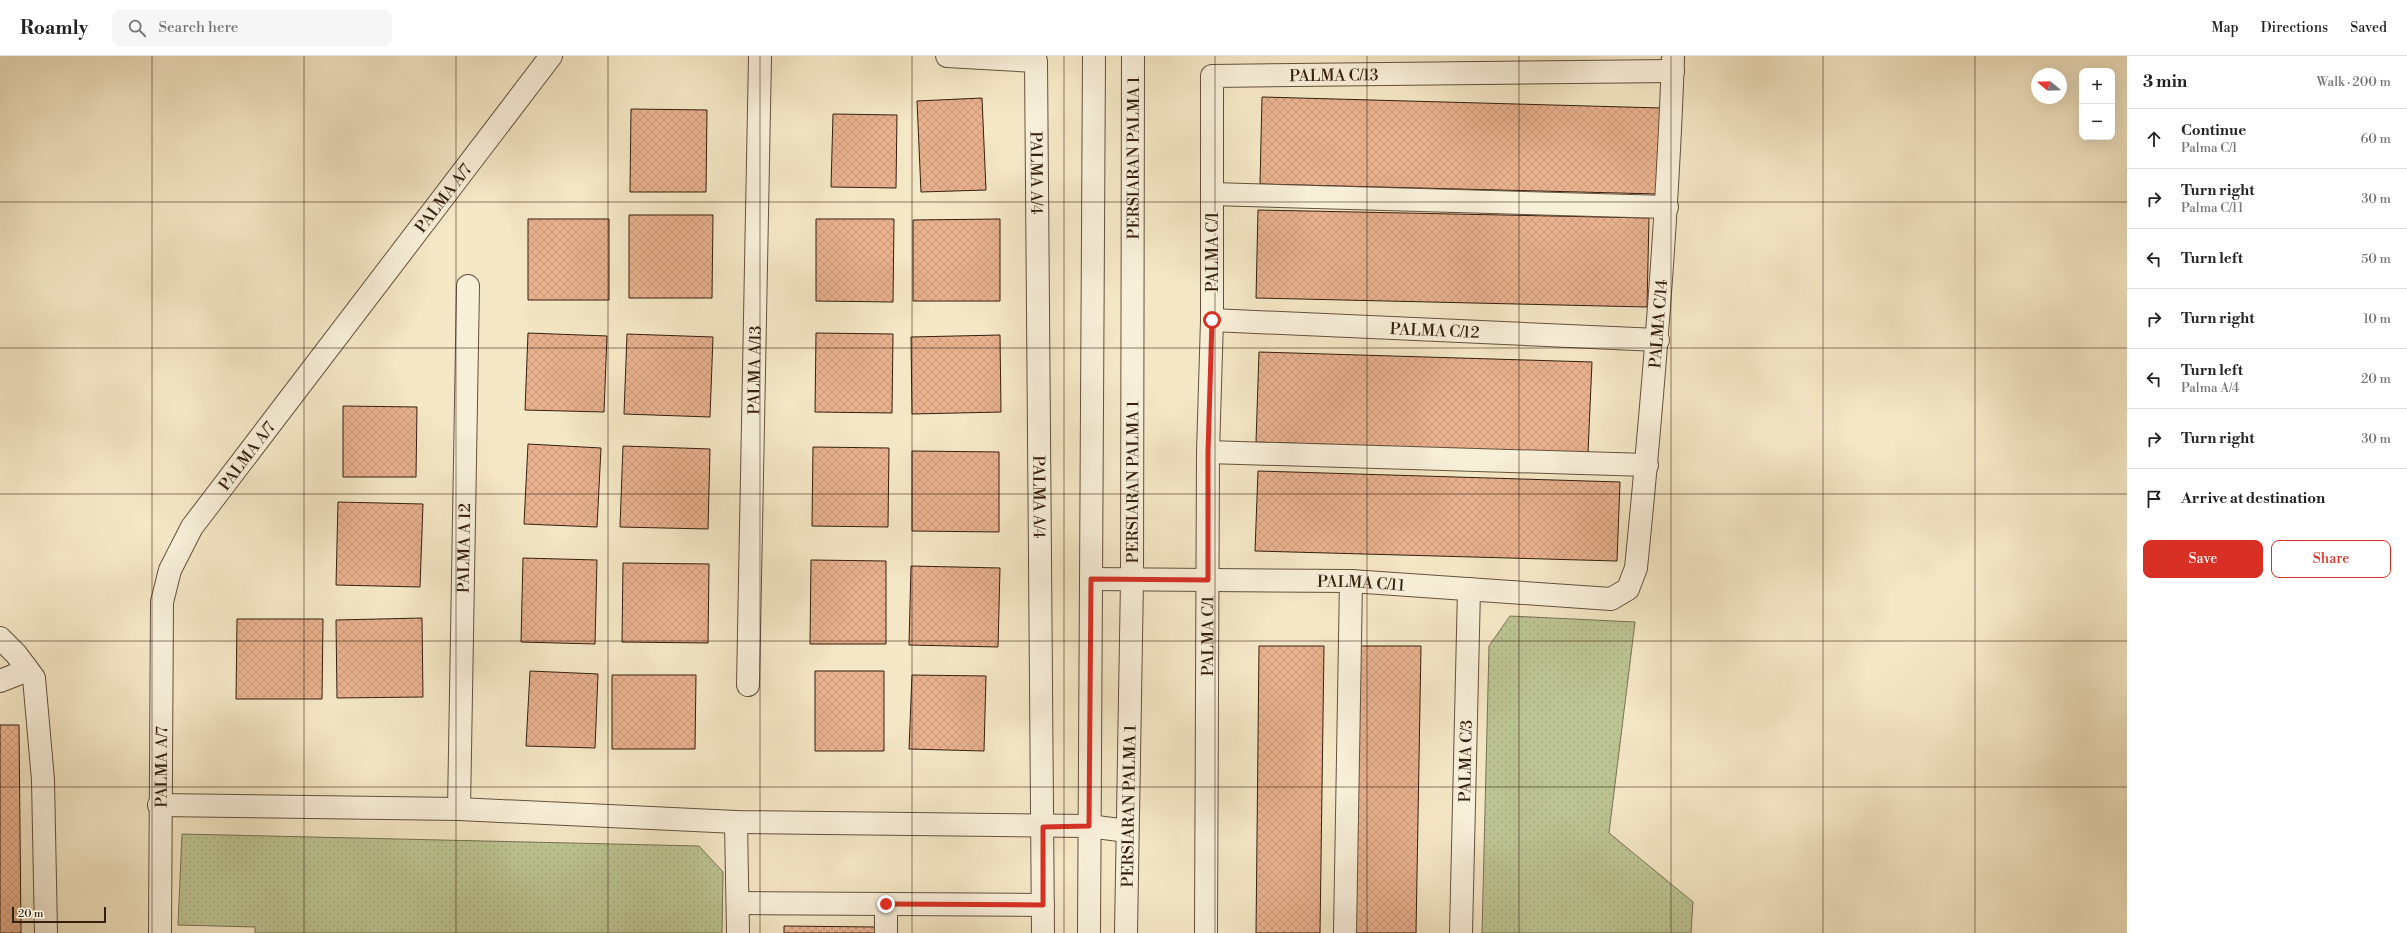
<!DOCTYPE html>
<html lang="en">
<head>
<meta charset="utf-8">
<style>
  body { margin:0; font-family:"Libre Bodoni",serif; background:#f6f6f6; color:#222 }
  .controls { position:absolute; right:12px; top:12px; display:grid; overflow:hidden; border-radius:8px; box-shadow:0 4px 16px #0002 }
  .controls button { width:36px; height:36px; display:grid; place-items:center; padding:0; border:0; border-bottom:1px solid #e0e0e0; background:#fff; color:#222; font:20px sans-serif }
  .compass { position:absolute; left:2031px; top:12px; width:36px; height:36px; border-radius:50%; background:#fff; box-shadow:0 4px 16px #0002; rotate:289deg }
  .scale { position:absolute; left:12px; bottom:10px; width:94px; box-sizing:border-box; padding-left:4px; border:2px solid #341f0f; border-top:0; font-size:11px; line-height:14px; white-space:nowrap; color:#341f0f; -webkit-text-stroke:3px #f8efd9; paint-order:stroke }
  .stop { position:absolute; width:12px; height:12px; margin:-9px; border:3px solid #d93025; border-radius:50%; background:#fff }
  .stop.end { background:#d93025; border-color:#fff; box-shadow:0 1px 4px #0008 }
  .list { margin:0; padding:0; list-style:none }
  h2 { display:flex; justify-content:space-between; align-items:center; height:52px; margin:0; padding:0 16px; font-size:17px }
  h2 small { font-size:13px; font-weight:400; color:#767676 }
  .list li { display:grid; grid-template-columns:26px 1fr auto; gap:12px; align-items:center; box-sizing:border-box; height:60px; padding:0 16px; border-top:1px solid #e0e0e0 }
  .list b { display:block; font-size:15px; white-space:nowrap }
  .list p { margin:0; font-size:13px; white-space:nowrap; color:#767676 }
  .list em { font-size:13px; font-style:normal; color:#767676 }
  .actions { display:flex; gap:8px; padding:12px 16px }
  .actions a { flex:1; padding:9px 0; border:1px solid #d93025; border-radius:8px; text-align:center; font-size:14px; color:#d93025 }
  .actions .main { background:#d93025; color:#fff }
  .icon { flex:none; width:22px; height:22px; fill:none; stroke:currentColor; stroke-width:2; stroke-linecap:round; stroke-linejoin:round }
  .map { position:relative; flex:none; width:2127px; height:877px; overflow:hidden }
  header { display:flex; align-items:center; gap:24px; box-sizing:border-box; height:56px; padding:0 20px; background:#fff; border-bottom:1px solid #e0e0e0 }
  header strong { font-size:19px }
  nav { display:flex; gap:22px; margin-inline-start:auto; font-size:14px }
  .search { width:280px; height:36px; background:#f6f6f6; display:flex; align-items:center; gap:10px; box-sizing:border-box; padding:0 14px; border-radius:8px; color:#767676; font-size:15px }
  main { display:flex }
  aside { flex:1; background:#fff }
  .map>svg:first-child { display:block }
  .green { fill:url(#green-dots); stroke:#787252 }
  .building { fill:url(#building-cross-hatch); stroke:#341f0f }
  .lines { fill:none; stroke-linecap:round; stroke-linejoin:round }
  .minor-casing { stroke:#64513c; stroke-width:24 }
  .minor { stroke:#f8efd9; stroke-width:22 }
  .route { stroke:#d93025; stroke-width:5 }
  .grid { fill:none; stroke:#341f0f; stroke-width:1; stroke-opacity:0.55 }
  .labels { text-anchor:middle; stroke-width:4; stroke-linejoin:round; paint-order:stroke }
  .street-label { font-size:16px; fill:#341f0f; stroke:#f8efd9 }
</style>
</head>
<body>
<header>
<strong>Roamly</strong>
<div class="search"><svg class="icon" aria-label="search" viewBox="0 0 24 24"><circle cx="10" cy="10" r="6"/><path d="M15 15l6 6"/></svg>Search here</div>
<nav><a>Map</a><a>Directions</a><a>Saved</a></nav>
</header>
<main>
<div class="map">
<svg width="2127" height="877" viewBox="0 0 2127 877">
  <defs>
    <pattern id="green-dots" width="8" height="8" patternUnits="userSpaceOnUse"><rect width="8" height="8" fill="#bdc594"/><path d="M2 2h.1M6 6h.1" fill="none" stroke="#a3a97e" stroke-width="1.8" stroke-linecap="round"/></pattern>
    <pattern id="building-cross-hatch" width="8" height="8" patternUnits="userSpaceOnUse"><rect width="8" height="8" fill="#e9b18e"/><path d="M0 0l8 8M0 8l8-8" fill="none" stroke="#c89879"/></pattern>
  </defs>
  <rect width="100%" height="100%" fill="#f4e7c5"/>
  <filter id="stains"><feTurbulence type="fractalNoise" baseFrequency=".005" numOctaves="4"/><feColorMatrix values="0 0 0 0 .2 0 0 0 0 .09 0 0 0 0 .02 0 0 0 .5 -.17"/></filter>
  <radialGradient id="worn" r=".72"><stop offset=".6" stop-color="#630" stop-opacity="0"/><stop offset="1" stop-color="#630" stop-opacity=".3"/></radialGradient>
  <path class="green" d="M 1510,560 L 1635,566 L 1609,777 L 1693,846 L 1691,877 L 1482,877 L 1489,590 Z
    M 182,778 L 699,790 L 723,816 L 722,877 L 255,877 L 255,871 L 178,869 Z"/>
  <path class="building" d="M 1262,41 L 1661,52 L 1658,138 L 1260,128 Z
    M 982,42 L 986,134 L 921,136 L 917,45 Z
    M 631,53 L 707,54 L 706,136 L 630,136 Z
    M 833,58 L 897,59 L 896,132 L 831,131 Z
    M 1258,154 L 1649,162 L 1647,251 L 1256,242 Z
    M 629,159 L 713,159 L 712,242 L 629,242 Z
    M 528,163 L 609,163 L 609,244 L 528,244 Z
    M 816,163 L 894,163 L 893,246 L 816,245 Z
    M 1000,163 L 1000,245 L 913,245 L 913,164 Z
    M 528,277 L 607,280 L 604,356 L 525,354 Z
    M 816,277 L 893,278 L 892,357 L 815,356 Z
    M 627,278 L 713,281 L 710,361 L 624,358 Z
    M 1000,279 L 1001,356 L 912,358 L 911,281 Z
    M 1259,296 L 1592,306 L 1588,397 L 1256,386 Z
    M 343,350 L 417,351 L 416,421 L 343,421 Z
    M 528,388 L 601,392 L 597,471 L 524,468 Z
    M 623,390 L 710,393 L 708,473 L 620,471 Z
    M 813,391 L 889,392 L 888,471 L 812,470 Z
    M 912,395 L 999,396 L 999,476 L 912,475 Z
    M 1258,415 L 1620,426 L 1617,505 L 1255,495 Z
    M 338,446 L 423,448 L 420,531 L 336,529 Z
    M 523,502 L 597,504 L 595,588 L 521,586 Z
    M 811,504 L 886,505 L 886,588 L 810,588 Z
    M 623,507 L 709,508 L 708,587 L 622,586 Z
    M 911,510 L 1000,512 L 998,591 L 909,589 Z
    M 422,562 L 423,641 L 337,642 L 336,564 Z
    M 237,563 L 323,563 L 322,643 L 236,643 Z
    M 1259,590 L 1324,590 L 1320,877 L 1256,877 Z
    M 1356,590 L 1421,590 L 1416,877 L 1352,877 Z
    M 530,615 L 598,618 L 595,692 L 526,690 Z
    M 815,615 L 884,615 L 884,695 L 815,695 Z
    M 612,619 L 696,619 L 695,693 L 612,693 Z
    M 912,619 L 986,620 L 984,695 L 909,693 Z
    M 0,669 L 19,669 L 21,877 L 0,877 Z
    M 784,870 L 876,871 L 876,877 L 784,877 Z"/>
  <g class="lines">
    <defs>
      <g id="minor">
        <path id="s1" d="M 947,0 L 1036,5 L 1043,877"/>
        <path d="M 1212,138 L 1667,151"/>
        <path id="s2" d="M 1212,264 L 1658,284"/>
        <path d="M 1208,396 L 1647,409"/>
        <path id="s3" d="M 1091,523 L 1351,525 L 1611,543 L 1628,533 L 1636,512 C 1653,342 1667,173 1673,2"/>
        <path d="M 0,582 L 16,598 L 34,622 L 43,724 L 46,877"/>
        <path d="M 0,625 L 28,614"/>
        <path id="s4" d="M 748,629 L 760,0"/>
        <path d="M 159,749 L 459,753 L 736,766 L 1089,770 L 1127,775"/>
        <path id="s5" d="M 459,753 L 468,230"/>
        <path d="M 736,766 L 738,877"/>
        <path d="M 739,847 L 1043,849"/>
        <path id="s6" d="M 160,877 L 162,546 L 170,514 L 192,471 L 551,0"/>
        <path d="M 886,877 L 886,848"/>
        <path d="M 1089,877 L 1094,0"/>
        <path id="s7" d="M 1126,877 L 1132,524 L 1133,0"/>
        <path id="s8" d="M 1206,877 L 1208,396 L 1212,264 L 1212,20 L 1673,15"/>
        <path d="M 1345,877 L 1351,525"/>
        <path id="s9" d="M 1461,877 L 1469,533"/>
      </g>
    </defs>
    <use href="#minor" class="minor-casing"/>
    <use href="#minor" class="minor"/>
  </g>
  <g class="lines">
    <path class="route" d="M 886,848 L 1043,849 L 1043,771 L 1089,770 L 1091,523 L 1208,524 L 1208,396 L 1212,264"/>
  </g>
  <path class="grid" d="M 152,0 L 152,877M 304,0 L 304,877M 456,0 L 456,877M 608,0 L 608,877M 760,0 L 760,877M 912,0 L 912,877M 1064,0 L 1064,877M 1215,0 L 1215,877M 1367,0 L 1367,877M 1519,0 L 1519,877M 1671,0 L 1671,877M 1823,0 L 1823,877M 1975,0 L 1975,877M 0,146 L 2127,146M 0,292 L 2127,292M 0,438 L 2127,438M 0,585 L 2127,585M 0,731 L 2127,731"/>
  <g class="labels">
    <g class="street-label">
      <text dy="6" stroke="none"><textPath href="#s8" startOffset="979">PALMA C/13</textPath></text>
      <text dy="6" stroke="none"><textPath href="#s7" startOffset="775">PERSIARAN PALMA 1</textPath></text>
      <text dy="6" stroke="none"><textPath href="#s1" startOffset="201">PALMA A/4</textPath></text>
      <text dy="6" stroke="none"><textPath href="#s6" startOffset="826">PALMA A/7</textPath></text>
      <text transform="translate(1212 196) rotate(-90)" y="6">PALMA C/1</text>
      <text dy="6" stroke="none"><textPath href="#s3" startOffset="808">PALMA C/14</textPath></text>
      <text dy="6" stroke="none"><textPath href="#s2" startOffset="223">PALMA C/12</textPath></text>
      <text dy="6" stroke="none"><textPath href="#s4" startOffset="315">PALMA A/13</textPath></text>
      <text dy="6" stroke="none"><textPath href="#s6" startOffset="502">PALMA A/7</textPath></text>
      <text dy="6" stroke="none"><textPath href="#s7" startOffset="451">PERSIARAN PALMA 1</textPath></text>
      <text dy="6" stroke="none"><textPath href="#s1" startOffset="525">PALMA A/4</textPath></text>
      <text dy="6" stroke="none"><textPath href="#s5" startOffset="261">PALMA A 12</textPath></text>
      <text dy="6" stroke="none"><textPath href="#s3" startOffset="270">PALMA C/11</textPath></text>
      <text dy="6" stroke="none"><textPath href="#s8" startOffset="297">PALMA C/1</textPath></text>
      <text dy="6" stroke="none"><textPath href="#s9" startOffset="172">PALMA C/3</textPath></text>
      <text dy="6" stroke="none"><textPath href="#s6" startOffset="166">PALMA A/7</textPath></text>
      <text dy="6" stroke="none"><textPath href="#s7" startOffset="127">PERSIARAN PALMA 1</textPath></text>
    </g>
  </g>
  <rect width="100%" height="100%" filter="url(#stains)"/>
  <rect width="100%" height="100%" fill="url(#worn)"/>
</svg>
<div class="controls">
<button>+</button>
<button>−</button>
</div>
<svg class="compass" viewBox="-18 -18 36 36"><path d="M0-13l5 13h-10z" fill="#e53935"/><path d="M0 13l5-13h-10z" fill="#767676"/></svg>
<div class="scale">20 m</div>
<div class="stop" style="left:1212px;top:264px"></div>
<div class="stop end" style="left:886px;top:848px"></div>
</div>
<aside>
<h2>3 min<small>Walk · 200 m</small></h2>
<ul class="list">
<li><svg class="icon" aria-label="ahead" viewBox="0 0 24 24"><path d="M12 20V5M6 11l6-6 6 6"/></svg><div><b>Continue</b><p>Palma C/1</p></div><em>60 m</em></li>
<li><svg class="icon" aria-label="right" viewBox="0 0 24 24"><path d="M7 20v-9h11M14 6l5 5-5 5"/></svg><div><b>Turn right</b><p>Palma C/11</p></div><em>30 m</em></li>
<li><svg class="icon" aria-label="left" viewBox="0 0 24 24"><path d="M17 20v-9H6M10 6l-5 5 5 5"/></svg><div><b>Turn left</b></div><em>50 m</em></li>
<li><svg class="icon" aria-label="right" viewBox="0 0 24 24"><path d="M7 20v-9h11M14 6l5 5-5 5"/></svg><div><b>Turn right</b></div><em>10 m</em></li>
<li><svg class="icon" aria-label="left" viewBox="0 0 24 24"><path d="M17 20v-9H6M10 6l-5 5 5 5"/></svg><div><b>Turn left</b><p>Palma A/4</p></div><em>20 m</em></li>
<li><svg class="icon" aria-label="right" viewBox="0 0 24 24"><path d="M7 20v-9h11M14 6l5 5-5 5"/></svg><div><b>Turn right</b></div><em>30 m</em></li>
<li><svg class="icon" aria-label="arrive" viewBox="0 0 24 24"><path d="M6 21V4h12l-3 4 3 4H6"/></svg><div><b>Arrive at destination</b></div></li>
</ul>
<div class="actions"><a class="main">Save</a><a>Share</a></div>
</aside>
</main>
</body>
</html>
